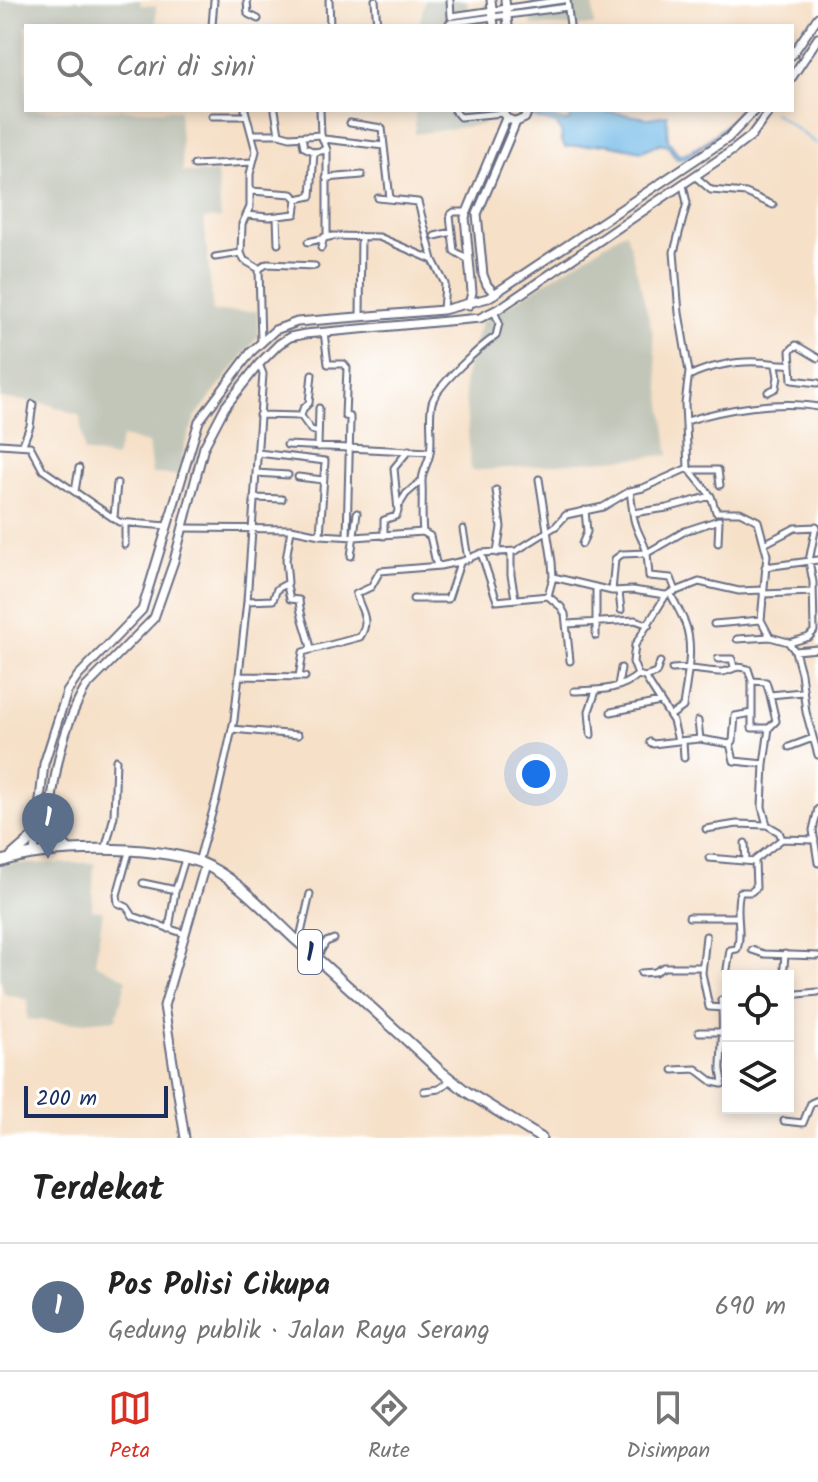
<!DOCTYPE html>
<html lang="id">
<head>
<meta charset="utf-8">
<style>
  body { margin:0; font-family:Kalam,sans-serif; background:#f6f6f6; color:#222 }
  .controls { position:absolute; right:24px; bottom:24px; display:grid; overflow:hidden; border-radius:0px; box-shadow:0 4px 12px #0003 }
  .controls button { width:72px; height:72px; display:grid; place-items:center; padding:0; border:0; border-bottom:2px solid #e0e0e0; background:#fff; color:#222; font:40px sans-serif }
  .scale { position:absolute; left:24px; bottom:20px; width:144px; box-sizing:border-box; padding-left:8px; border:4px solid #1b2f5e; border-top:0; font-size:22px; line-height:28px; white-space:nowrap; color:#1b2f5e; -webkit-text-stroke:6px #fff; paint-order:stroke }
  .you { position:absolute; left:536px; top:774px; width:28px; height:28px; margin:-20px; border:6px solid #fff; border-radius:50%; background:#1a73e8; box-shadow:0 0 0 12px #1a73e833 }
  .badge { display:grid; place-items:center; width:52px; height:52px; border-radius:50%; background:#d93025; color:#fff; font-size:26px; font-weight:700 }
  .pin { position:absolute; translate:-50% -66px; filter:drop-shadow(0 2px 4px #0008) }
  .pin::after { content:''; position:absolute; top:42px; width:28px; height:24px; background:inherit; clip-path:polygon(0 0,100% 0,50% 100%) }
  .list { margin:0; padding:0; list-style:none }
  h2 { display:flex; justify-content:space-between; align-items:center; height:104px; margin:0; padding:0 32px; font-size:34px }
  h2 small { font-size:26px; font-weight:400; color:#767676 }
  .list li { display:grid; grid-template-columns:52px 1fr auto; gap:24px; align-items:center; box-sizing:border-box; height:128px; padding:0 32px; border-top:2px solid #e0e0e0 }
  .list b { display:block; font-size:30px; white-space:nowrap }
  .list p { margin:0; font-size:26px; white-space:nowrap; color:#767676 }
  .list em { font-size:26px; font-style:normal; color:#767676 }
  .icon { flex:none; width:44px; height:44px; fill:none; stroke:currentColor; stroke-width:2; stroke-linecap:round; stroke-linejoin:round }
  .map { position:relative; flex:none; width:818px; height:1138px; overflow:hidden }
  .search { position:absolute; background:#fff; box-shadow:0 4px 12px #0003; left:24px; right:24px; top:24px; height:88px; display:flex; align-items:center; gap:20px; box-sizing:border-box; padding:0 28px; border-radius:0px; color:#767676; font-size:30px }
  .sheet { height:232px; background:#fff }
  nav { display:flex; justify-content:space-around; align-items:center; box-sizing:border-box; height:112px; border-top:2px solid #e0e0e0; background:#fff; font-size:22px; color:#767676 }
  nav a { display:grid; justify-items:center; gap:4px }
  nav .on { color:#d93025 }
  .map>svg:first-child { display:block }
  .industrial { fill:#c2c6b9 }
  .water { fill:#6eb8e6; stroke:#4474a2; stroke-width:2 }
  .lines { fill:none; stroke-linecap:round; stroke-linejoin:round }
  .stream { stroke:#6eb8e6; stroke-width:2 }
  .minor-casing { stroke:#686d83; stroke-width:9 }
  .tertiary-casing { stroke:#686d83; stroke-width:11 }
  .secondary-casing { stroke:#686d83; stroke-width:11 }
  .trunk-casing { stroke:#686d83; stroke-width:13 }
  .minor { stroke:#fff; stroke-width:5 }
  .tertiary { stroke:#fff; stroke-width:7 }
  .secondary { stroke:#fff; stroke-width:7 }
  .trunk { stroke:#fff; stroke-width:9 }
  .labels { text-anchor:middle; stroke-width:8; stroke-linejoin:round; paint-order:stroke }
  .shield { fill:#fff; stroke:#5f6d8e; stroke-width:2 }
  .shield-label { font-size:26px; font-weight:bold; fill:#1b2f5e }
</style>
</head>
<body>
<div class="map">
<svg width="818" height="1138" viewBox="0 0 818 1138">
  <rect width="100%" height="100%" fill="#fff"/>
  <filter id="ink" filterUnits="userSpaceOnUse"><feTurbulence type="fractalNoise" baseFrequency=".0125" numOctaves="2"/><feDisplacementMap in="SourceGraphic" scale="16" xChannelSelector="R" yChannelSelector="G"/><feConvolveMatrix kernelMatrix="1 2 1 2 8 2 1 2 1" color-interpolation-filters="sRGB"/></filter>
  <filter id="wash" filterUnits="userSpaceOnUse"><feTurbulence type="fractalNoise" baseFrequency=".006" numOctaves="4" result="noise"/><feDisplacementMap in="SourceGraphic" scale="32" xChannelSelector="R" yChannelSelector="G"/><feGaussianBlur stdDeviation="1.8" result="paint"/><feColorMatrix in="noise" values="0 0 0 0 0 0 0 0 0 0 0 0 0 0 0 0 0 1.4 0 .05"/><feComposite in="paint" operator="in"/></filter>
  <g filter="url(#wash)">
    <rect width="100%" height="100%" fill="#f6e0c8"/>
    <path class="industrial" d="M 0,0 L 141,0 L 140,5 L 156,6 L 156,26 L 26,26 L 26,110 L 179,110 L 183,172 L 217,173 L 221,218 L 204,219 L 213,312 L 257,311 L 258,336 L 196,416 L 185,444 L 178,475 L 152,474 L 148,443 L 122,437 L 115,458 L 84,452 L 80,416 L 48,404 L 0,398 Z
      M 425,0 L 467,0 L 470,26 L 419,26 Z
      M 529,0 L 593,0 L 594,26 L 532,26 Z
      M 415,110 L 482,110 L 484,124 L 415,134 Z
      M 626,231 L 652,330 L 669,455 L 471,471 L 464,379 L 481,323 Z
      M 94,863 L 92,910 L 103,911 L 95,964 L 127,979 L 116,1019 L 71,1023 L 27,1019 L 28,1000 L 4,994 L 0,976 L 0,864 Z"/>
    <path class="water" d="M 598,110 L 648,118 L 667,115 L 668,140 L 679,155 C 701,149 725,128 739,110 L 743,110 L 719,135 L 683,159 L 677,159 L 667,145 L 661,143 L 642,151 L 607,144 L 565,147 L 561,139 L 562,134 L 557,124 L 533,117 L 535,111 L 564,122 L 569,121 L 573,113 Z"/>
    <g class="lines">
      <path class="stream" d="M 773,112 L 818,145"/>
    </g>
  </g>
  <g filter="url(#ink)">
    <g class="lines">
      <defs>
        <path id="minor" d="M 247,0 L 248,14 L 258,19
          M 329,0 L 330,26
          M 375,0 L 377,26
          M 450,0 L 451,17
          M 567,0 L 570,26
          M 452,16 L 563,0
          M 449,23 L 568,7
          M 212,26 L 214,0
          M 245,110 L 256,151 L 250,174 L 250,207 L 242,224 L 241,253 L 244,260 L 259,269 L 261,342
          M 275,110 L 279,134 L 290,137 L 321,135
          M 320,110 L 321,135 L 327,150 L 327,237
          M 454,110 L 460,117 L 503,113
          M 212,116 L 246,116
          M 350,123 L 382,128 L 390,199
          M 253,134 L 279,134
          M 302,137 L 304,147 L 314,152
          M 324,139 L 384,146
          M 194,165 L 253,162
          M 696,177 L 711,190 L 746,193 L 773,205
          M 326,178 L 362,175
          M 683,185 L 687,203 L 674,252 L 679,313 L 689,372 L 685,404 L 688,468
          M 251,191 L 292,194 L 297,199
          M 378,198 L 418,202 L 433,260 L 445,284 L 443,310
          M 466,212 L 454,212 L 450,215 L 454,251 L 469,260
          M 247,215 L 269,217 L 295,214 L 297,199 L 311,196 L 314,152 L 327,150
          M 277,217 L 278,244
          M 435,236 L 452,232
          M 308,242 L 333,236 L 379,237 L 433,260
          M 321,248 L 324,237
          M 215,257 L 241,253
          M 259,269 L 267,264 L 315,266
          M 494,311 L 499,323 L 496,336 C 481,346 436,386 432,403 C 428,419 433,436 430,453 C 429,462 421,473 422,483 C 423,499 421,515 423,532 L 430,536 L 436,563 L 440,566 L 463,561 L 481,553 L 516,551 L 556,526 L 566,515 L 603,507 L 630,491 L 643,488 L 688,468 L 711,496 L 716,512 L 740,512 L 758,521 L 767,555 L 761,620 L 770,637 L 788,642 L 795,651 L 801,673 L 806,712 L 818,755
          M 360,316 L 361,237
          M 324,332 L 328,364 L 344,364 L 347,368 L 345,416 L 350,417 L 350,421 L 347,536
          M 818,358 L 796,345 L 790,351 L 792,380 L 818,383
          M 689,376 C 708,366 737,361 758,362 C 770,362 778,365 790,364
          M 768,392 L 776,388 L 778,377 L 776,365
          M 259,415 L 301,416 L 303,409 L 309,403 L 312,374
          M 301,416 L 311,430 L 318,432
          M 687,421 C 723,409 780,400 818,407
          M 0,444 L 30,446 L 43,470 L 119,522 L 167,526
          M 23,444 L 30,426 L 33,404
          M 287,445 L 430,452
          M 318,447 L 319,408
          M 258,453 L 325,461 L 320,535
          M 693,470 L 718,470 L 720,485
          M 256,473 L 288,475
          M 298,477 L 323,480
          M 496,490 L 501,527 L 497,553
          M 75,491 L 79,468
          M 630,491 L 633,513 L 667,508 L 711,496
          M 255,498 L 282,499
          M 398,507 L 406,494 L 421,481
          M 633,513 C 634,529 643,538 647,553 L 685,531 L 719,520
          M 114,517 L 117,483
          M 125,524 L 125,545
          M 183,528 L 291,529 L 320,535 L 355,537 L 423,532
          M 463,529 L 468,559
          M 384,536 L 384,520 L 396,516 L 398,511 L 394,468 L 409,450
          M 718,543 L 719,520
          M 766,543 L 795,528 L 817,527
          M 582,544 L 587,532 L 585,510
          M 511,552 L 511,575 L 515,598
          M 481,553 L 497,601 L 548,596 L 553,577 L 552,562 L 539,479
          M 351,556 L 357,513
          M 765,567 L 818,560
          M 553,577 L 612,591 L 633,590 L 665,595
          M 287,586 L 290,599 L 299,600 C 300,617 308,631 311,649
          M 763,590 L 739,591 L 699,582 L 666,595 L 635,645 L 633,662 L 638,675 L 645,677 L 673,721 L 678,741 L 700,739 L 730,744 L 734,761 L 764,764 L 762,807 L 767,825 L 779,832 L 782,839
          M 612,591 L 615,559 L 622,554 L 647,553 L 649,576 L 671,578 L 676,591
          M 619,592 L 621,610
          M 763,594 L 813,592
          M 548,596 L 561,607 L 565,614 L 570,661
          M 413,599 L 448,599 L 460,563
          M 247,601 L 273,600 L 277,589 L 288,583 L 286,560 L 291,529
          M 567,624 L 635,620 L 649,625
          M 714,624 L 761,620
          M 596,636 L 596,589
          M 737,639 L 770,637
          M 789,643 L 809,637 L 814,631 L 813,582 L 809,561 L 816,526
          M 795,651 L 818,649
          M 718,659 L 732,659 L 734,667
          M 672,669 C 690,667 705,672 722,672 C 734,671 733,664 748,669 L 752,681 L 766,682 L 770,695 L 802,692
          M 239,676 L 305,677
          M 299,677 L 303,652 L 360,637 C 371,620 361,611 356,594 L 371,587 L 380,571 L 440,566
          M 645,677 L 656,673 L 660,662
          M 618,686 L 621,668
          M 574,691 C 598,690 619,691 638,675
          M 611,712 L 660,702
          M 752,713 L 752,728 L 769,728 L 764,764
          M 670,716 L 683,707 C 686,681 695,648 685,623 C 681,613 675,603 670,593
          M 698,721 L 700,739
          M 769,728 L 776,721 L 770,695
          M 232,729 L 298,735
          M 591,735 L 589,711 L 596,691
          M 683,741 L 684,758
          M 650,742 L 653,744 L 678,741
          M 730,744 L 733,741 L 735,716 L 752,713 L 752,681
          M 789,747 L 813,738
          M 818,809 L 813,830 L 818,863
          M 706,829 L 737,824 L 767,825
          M 745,843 L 746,861
          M 105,850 L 114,816 L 116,760
          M 129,852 L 117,895 L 118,903 L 127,907 L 133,916 L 185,934
          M 709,858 L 755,862
          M 198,862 L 217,796 L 234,720 L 247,601 L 263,374 L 259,364
          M 143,883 L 176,890
          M 689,917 L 736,917
          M 169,929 L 175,892 L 185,859
          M 706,936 L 702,973 L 709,1007 L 723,1008
          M 299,942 L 310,894
          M 752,950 L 764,954 L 818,956
          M 317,957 L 326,942 L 334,939
          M 784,967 L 785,954
          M 727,969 L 730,950 L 737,949 C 743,933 734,911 740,892 L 751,892 L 756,888 L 755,860 L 782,839 L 815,840
          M 641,973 L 655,972 L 664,967 L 702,967
          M 788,995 L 818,992
          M 699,1032 L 724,1032
          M 673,1070 L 696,1069 L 713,1082 L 722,1084 C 724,1077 720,1073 721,1065 C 722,1043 724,1022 721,1000 L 728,999
          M 424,1091 L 439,1089 L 451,1080
          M 784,1121 L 803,1123 L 811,1103 L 818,1100"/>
        <path id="tertiary" d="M 491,0 L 494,26
          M 505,0 L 508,26
          M 502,110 L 506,118 L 516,122 L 525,118 L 528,110
          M 495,294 L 487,285 L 483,275 L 477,214 L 516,122
          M 469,305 L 472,292 L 465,217 L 506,118"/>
        <path id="secondary" d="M 792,55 L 818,17
          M 792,77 L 818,38
          M 47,851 C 51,796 57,735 86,687 L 154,618 L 174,561 L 204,447 L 225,407 L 259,364 L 279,344 L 290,337 L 305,334 L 480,318 L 500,308 L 733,150 L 751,136 L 770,110
          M 34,853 L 44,764 L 67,692 L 78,676 L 142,610 L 199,421 L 251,352 L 275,330 L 297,322 L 443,310 L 488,298 L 728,138 L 755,110
          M 185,1138 L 164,1006 L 205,865"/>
        <path id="trunk" d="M 49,831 L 68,849
          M 12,856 L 36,835
          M 0,862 C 43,845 156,845 199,862 C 236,877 265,911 294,938 C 343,982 391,1025 439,1070 L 467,1092 L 541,1138"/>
      </defs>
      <use href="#minor" class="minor-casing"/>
      <use href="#tertiary" class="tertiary-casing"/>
      <use href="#secondary" class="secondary-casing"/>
      <use href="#trunk" class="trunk-casing"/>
      <use href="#minor" class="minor"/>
      <use href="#tertiary" class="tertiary"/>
      <use href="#secondary" class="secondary"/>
      <use href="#trunk" class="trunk"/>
    </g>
  </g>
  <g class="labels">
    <rect class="shield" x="298" y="930" width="24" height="44" rx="6"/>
    <g class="shield-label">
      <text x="310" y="961">1</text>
    </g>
  </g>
</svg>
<div class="controls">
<button><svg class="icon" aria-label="locate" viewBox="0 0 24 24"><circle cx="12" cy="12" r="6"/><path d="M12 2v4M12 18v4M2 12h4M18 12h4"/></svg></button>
<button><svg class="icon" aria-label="layers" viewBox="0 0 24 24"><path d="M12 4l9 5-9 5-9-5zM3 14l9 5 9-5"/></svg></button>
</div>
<div class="scale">200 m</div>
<div class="you"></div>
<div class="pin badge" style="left:48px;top:859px;background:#5c6f8a">1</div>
<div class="search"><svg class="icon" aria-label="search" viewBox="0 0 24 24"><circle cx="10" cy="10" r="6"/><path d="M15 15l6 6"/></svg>Cari di sini</div>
</div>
<section class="sheet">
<h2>Terdekat<small></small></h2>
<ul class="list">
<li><span class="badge" style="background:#5c6f8a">1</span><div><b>Pos Polisi Cikupa</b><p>Gedung publik · Jalan Raya Serang</p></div><em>690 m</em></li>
</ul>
</section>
<nav>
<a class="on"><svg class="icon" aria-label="map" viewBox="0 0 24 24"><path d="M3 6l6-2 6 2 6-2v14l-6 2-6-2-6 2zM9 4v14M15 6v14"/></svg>Peta</a>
<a><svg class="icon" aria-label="directions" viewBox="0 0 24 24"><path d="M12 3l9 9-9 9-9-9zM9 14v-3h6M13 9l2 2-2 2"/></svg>Rute</a>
<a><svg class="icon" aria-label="saved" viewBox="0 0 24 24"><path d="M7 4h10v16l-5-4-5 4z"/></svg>Disimpan</a>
</nav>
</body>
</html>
